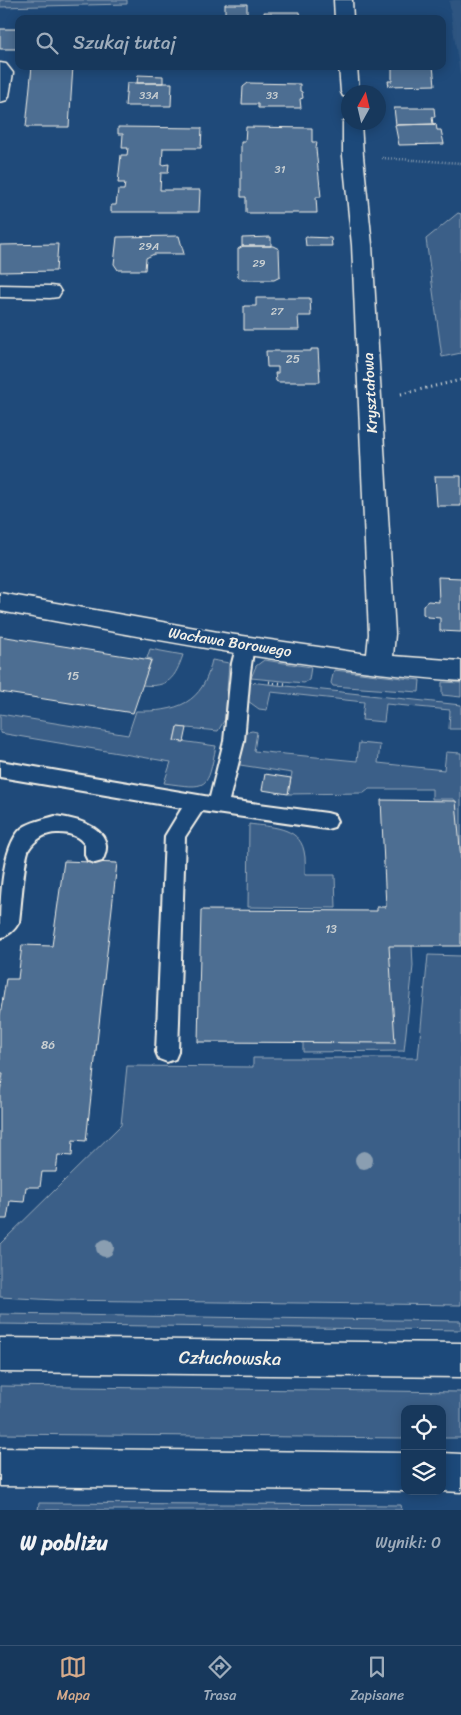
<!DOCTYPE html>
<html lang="pl">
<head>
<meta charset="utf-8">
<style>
  body { margin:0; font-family:Sriracha,sans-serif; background:#244365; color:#f1f3f6 }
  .controls { position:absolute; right:15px; bottom:15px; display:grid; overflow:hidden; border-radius:10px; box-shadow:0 2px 12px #0003 }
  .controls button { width:45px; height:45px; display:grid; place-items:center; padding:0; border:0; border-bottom:1px solid #365272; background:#17385c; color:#f1f3f6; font:25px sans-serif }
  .compass { position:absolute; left:341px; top:85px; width:45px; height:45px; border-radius:50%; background:#17385c; box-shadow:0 2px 12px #0003; rotate:8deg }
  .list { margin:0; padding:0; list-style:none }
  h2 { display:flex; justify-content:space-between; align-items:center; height:65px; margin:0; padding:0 20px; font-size:21px }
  h2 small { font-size:16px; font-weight:400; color:#9eacbb }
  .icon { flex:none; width:28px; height:28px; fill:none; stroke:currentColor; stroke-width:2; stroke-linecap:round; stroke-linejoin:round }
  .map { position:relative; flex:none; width:461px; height:1510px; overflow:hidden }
  .search { position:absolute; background:#17385c; box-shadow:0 2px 12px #0003; left:15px; right:15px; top:15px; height:55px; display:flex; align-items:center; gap:12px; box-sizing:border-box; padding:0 18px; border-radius:10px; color:#9eacbb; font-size:19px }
  .sheet { height:135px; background:#17385c }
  nav { display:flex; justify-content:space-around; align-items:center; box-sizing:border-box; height:70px; border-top:1px solid #365272; background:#17385c; font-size:14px; color:#9eacbb }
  nav a { display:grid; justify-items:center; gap:2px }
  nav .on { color:#d6ab8b }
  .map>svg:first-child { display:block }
  .built { fill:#2d5581 }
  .green { fill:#3a5f88; stroke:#97a8b8 }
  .building { fill:#4d6e92; stroke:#f4f1e8 }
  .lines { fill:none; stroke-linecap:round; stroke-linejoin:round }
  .service-casing { stroke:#f4f1e8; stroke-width:4 }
  .minor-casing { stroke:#f4f1e8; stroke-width:3 }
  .tertiary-casing { stroke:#f4f1e8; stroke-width:3 }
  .path-far1 { stroke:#f4f1e8; stroke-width:2.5; stroke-dasharray:0.5 2.5; stroke-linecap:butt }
  .path { stroke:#f4f1e8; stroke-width:3; stroke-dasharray:1 4; stroke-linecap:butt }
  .service { fill:#1f4a7a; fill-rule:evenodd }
  .minor { fill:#1f4a7a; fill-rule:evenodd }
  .tertiary { fill:#1f4a7a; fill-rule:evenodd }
  .tree { fill:#8a9eb1 }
  .labels { text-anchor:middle; stroke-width:4; stroke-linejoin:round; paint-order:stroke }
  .far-number-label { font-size:11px; fill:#cad0d2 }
  .number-label { font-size:12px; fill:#cad0d2 }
  .street-label { font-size:15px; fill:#f4f1e8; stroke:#1f4a7a }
  .near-street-label { font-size:18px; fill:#f4f1e8; stroke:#1f4a7a }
</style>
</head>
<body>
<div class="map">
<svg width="461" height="1510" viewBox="0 0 461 1510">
  <rect width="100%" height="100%" fill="#1f4a7a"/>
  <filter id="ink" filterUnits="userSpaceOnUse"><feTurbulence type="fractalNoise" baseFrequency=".02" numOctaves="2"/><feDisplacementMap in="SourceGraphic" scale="10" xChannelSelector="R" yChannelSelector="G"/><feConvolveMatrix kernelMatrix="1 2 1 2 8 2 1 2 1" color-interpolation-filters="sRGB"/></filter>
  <g filter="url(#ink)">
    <path class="built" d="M 454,0 L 461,0 L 461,82 L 449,1 Z"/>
    <path class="green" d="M 0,0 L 127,0 L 127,4 L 0,7 Z
      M 458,213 L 461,214 L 461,353 L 442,357 L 426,239 Z
      M 150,649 L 183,655 C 175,678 169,688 142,685 L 152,659 L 147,658 Z
      M 212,660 L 229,663 L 225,719 L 218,731 L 177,727 L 174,740 L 216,746 C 207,790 209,789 164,783 L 171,762 L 0,733 L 0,714 L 128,735 L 136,711 C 177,712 203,704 212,660 Z
      M 264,660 L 311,667 L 309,680 L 304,683 L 251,678 L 256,666 Z
      M 334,670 L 420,680 L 419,692 L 333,686 L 331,683 Z
      M 249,682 L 461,705 L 461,729 L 449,729 L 450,710 L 386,704 L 384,722 L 362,720 L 364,702 L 271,692 L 267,710 L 259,709 L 248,701 Z
      M 442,682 L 461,683 L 461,697 L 442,695 Z
      M 252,731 L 257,732 L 254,751 L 357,761 L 359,743 L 380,745 L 378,763 L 444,770 L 446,752 L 461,753 L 461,876 L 454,799 L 432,799 L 432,789 L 369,789 L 364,793 L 288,794 L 292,773 L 240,765 L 243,736 L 244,733 Z
      M 249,824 C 269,827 299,826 304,851 C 306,859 305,867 305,875 L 335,875 L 336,908 L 248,907 Z
      M 385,944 L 412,944 L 413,966 L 404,1051 L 303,1052 L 303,1040 Z
      M 428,955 L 461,956 L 461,1305 L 56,1300 L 0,1297 L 0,1244 L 121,1125 L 127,1066 L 253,1067 L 253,1058 L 418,1058 Z
      M 0,1314 L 461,1321 L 461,1330 L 0,1324 Z
      M 0,1386 L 461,1392 L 461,1438 L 442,1438 L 442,1409 L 405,1409 L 405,1438 L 0,1434 Z
      M 39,1503 L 401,1505 L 402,1510 L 38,1510 Z"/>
    <path class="building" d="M 225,4 L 247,4 L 247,14 L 225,14 Z
      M 264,12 L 300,12 L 301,19 L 265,19 Z
      M 0,29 L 19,29 L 19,49 L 0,49 Z
      M 32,66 L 73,66 L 69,127 L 26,127 Z
      M 392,66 L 433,66 L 435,85 L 389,86 L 388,81 L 392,81 Z
      M 138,75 L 163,76 L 163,83 L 137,83 Z
      M 127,83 L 172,83 L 171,106 L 125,106 Z
      M 248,83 L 300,84 L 300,91 L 302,92 L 303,98 L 300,99 L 301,108 L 258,108 L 258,104 L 242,104 L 243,87 Z
      M 394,108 L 434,108 L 435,117 L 432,117 L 433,124 L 436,124 L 396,125 Z
      M 436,124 L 437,130 L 441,130 L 444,144 L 399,145 L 395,125 Z
      M 118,127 L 202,128 L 201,148 L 163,148 L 162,165 L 169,164 L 168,173 L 161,173 L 160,190 L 200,190 L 199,212 L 111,212 L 111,205 L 116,205 L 118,190 L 124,190 L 125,183 L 118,183 L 121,155 L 127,155 L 128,148 L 122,148 L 123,134 L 118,134 Z
      M 246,127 L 312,128 L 312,142 L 317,142 L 316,149 L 321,197 L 316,197 L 317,213 L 246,213 L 246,197 L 241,197 L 241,142 L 245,142 Z
      M 179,236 L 184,254 L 154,254 L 146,258 L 145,270 L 118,270 L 114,264 L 117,237 Z
      M 271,237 L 271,246 L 242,246 L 242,238 Z
      M 305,237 L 331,238 L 332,246 L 306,246 Z
      M 58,244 L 56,271 L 0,272 L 0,245 Z
      M 243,246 L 273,246 L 279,249 L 280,277 L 274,280 L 243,280 L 238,277 L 238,249 Z
      M 256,298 L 310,298 L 311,316 L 298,316 L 299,330 L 244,330 L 244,306 L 256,306 Z
      M 311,349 L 318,349 L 320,382 L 278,382 L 276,381 L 275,373 L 278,373 L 278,367 L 267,367 L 266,351 L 311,351 Z
      M 435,476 L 461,476 L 461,506 L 437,506 Z
      M 438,577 L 461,578 L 461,632 L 440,631 L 440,618 L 428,617 L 423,614 L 423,605 L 428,601 L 439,602 Z
      M 0,636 L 151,660 L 133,713 L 0,692 Z
      M 177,727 L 187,728 L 184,742 L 174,741 Z
      M 265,774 L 291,778 L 288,794 L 262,790 Z
      M 381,800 L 456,801 L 461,860 L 461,946 L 389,946 L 395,1043 L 198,1042 L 201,910 L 377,911 L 377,907 L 386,907 Z
      M 64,861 L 117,863 L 86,1141 L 73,1140 L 72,1156 L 58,1155 L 56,1172 L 42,1172 L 40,1187 L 26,1187 L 24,1202 L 10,1201 L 7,1219 L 0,1219 L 0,1092 L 3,1074 L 0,1074 L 0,1016 L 6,979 L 18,979 L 22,945 L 52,946 Z"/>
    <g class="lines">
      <defs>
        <path id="service" d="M 245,638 L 252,640 L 254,645 L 250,672 L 244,741 L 229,800 L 327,813 L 334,815 L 337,821 L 334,827 L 327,829 L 202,811 L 185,837 L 178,1052 L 175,1059 L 167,1062 L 159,1059 L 156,1052 L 165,836 L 182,808 L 0,777 L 0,761 L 210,797 L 224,741 L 232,663 L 238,640 Z
          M 55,816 C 78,819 119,829 102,861 L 95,863 L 88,861 L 85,855 L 85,845 C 79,836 70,833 59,833 C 47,832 35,839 29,849 C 24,857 21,909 19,922 C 14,931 9,935 0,938 C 0,909 0,847 22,828 C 30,822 45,819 55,816 Z"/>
        <path id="minor" d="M 334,0 L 352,0 L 353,19 L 335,19 Z
          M 0,63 L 6,64 L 13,73 L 9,96 L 7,100 L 0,102 Z
          M 339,66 L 357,66 L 359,92 L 348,92 L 348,97 L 343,96 L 341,92 Z
          M 348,117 L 348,122 L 361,122 L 363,156 L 372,245 L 395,634 L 393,656 L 461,661 L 461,681 C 305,669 153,639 0,611 L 0,593 L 229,634 L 367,654 L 369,634 L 352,245 L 343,156 L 343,122 Z
          M 0,285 L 50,286 L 58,287 L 61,292 L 58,297 L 50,298 L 0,297 Z"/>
        <path id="tertiary" d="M 0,1338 L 461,1343 L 461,1377 L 0,1372 Z
          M 0,1448 L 405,1453 L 405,1491 L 0,1486 Z
          M 442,1453 L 461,1454 L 461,1492 L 442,1491 Z"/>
      </defs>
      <use href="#service" class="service-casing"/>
      <use href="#minor" class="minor-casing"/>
      <use href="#tertiary" class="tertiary-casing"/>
      <path class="path-far1" d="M 382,158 L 461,163"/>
      <path class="path" d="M 401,394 L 461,380
        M 269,682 L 287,684"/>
      <use href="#service" class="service"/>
      <use href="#minor" class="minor"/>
      <use href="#tertiary" class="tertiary"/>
    </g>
    <g class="tree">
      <circle cx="364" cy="1160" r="9"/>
      <circle cx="105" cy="1248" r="9"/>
    </g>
  </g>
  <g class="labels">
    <g class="far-number-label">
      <text x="149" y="99">33A</text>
      <text x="272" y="99">33</text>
      <text x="280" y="173">31</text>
      <text x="149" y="250">29A</text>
      <text x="259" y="267">29</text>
      <text x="277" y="315">27</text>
    </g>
    <g class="number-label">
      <text x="293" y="363">25</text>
      <text x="73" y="680">15</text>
      <text x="331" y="933">13</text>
      <text x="48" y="1049">86</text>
    </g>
    <g class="street-label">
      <text transform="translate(370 393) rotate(-93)" y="5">Kryształowa</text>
      <text transform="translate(230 642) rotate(9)" y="5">Wacława Borowego</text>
    </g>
    <g class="near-street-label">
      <text transform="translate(230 1358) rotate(1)" y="6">Człuchowska</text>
    </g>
  </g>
</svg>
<div class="controls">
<button><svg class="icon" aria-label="locate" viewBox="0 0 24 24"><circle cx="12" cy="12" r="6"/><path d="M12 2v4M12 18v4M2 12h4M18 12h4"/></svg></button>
<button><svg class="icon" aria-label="layers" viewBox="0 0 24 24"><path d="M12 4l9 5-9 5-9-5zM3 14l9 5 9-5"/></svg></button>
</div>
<svg class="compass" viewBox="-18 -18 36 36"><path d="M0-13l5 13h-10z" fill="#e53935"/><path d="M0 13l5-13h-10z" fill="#9eacbb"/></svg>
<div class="search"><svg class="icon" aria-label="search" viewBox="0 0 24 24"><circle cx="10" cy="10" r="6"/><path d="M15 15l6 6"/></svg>Szukaj tutaj</div>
</div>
<section class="sheet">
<h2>W pobliżu<small>Wyniki: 0</small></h2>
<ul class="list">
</ul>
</section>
<nav>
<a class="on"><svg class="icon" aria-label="map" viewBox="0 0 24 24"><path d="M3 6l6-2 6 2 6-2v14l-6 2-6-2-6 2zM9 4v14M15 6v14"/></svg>Mapa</a>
<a><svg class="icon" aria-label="directions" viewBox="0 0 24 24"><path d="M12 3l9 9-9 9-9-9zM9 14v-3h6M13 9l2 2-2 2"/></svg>Trasa</a>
<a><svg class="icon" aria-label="saved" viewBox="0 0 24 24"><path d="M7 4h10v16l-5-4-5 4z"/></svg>Zapisane</a>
</nav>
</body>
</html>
